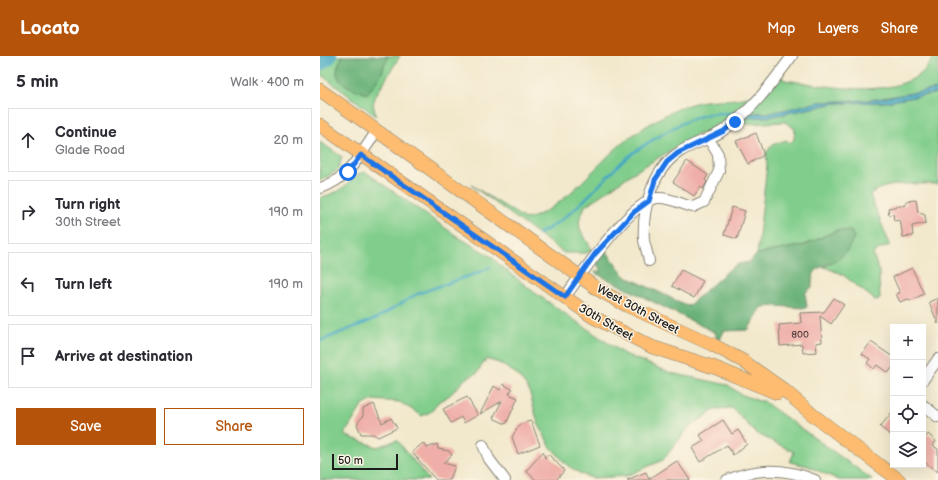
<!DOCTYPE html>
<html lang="en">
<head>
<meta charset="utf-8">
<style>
  body { margin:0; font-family:"Balsamiq Sans",sans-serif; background:#f2f2f3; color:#2b2b33 }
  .controls { position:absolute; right:12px; bottom:12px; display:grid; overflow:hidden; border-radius:0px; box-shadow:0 4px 16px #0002 }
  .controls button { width:36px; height:36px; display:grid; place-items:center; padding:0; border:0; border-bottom:1px solid #e1e1e2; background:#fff; color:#2b2b33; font:20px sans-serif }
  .scale { position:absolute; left:12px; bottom:10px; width:66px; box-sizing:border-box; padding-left:4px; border:2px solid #1c1c1c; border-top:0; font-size:11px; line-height:14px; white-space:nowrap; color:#1c1c1c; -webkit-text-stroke:3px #fcf5e5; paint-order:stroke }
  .stop { position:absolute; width:12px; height:12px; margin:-9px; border:3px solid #1a73e8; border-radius:50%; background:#fff }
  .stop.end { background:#1a73e8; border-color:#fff; box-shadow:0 1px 4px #0008 }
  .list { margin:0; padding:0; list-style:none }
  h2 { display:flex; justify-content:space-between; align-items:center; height:52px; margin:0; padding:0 16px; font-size:17px }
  h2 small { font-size:13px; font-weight:400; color:#7c7c81 }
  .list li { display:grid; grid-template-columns:26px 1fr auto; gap:12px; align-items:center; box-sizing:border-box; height:64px; margin:0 8px 8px; padding:0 8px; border:1px solid #e1e1e2; border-radius:0px }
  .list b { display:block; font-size:15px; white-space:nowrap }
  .list p { margin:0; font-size:13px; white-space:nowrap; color:#7c7c81 }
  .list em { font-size:13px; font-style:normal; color:#7c7c81 }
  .actions { display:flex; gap:8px; padding:12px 16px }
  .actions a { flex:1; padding:9px 0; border:1px solid #b45309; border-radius:0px; text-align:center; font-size:14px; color:#b45309 }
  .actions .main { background:#b45309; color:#fff }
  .icon { flex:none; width:22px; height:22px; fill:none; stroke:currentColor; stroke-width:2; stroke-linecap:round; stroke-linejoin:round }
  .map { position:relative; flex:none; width:618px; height:424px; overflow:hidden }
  header { display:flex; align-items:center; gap:24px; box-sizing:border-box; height:56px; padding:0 20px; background:#b45309; color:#fff }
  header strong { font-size:19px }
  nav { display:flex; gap:22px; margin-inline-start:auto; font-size:14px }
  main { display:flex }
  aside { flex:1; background:#fff }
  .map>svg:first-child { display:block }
  .green { fill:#81ce8c; stroke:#4e7554 }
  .forest { fill:#68b178; stroke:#42664a }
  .water { fill:#41a7c2; stroke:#2e626f }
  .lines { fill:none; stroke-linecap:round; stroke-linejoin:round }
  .stream { stroke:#41a7c2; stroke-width:2.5 }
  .river { stroke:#41a7c2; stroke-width:16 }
  .building { fill:#efafa8 }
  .minor-casing { stroke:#878274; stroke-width:12 }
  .major-casing { stroke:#878274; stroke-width:14 }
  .minor { stroke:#fff; stroke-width:10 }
  .major { stroke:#fdbc70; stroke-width:13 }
  .route { stroke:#1a73e8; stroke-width:5 }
  .labels { text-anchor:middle; stroke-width:3; stroke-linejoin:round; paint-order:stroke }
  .number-label { font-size:10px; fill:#51413f }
  .street-label { font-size:12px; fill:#1c1c1c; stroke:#fcf5e5 }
</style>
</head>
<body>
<header>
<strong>Locato</strong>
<nav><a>Map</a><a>Layers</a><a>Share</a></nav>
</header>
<main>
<aside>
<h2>5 min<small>Walk · 400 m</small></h2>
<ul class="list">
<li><svg class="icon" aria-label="ahead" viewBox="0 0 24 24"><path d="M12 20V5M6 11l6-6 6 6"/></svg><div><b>Continue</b><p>Glade Road</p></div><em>20 m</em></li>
<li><svg class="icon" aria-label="right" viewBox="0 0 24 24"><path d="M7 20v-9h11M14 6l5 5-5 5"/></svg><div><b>Turn right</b><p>30th Street</p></div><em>190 m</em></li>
<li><svg class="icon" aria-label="left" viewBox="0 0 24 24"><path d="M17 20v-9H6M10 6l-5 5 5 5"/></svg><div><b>Turn left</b></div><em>190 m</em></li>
<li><svg class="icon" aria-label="arrive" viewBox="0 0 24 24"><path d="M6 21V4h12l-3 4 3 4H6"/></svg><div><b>Arrive at destination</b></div></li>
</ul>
<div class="actions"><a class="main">Save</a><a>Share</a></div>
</aside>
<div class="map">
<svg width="618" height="424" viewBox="0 0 618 424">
  <rect width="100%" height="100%" fill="#fcf5e5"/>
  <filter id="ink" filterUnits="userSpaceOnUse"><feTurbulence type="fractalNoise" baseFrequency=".025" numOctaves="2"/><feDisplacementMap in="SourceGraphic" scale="8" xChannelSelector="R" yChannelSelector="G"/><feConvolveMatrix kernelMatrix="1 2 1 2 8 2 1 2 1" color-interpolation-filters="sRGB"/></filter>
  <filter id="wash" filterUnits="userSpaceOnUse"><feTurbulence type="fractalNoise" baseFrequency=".012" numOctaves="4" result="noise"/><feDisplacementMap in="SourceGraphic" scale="16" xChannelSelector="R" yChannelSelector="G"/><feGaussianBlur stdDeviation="0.9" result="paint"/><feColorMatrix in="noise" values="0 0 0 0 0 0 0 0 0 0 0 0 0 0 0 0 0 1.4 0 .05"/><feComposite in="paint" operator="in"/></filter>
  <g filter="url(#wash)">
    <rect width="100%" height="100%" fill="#f2e9cd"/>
    <path class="green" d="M 16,0 L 23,0 C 17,10 15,14 20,25 L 61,19 L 68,0 L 80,0 L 56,39 L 53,48 L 56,60 L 0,18 L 0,12 Z
      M 615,0 L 618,0 L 618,33 L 550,44 L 499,46 L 450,57 L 427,57 L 462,20 L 464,24 C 503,29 568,44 602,17 C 607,12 611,5 615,0 Z
      M 441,35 L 435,45 L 398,74 L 376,79 L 313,117 L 265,150 L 259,165 L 260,173 L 272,194 L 267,197 L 244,197 L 151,129 L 205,163 C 244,157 281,99 316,77 C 335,64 357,51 379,46 C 399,42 423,47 441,35 Z
      M 618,37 L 618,128 C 601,128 562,125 550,139 L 570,189 L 559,193 L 553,198 L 559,216 L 560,243 L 555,244 L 522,218 L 504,211 C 518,203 527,196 534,181 L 517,174 L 485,189 L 437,198 L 447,109 L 446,97 L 452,89 L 466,84 L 470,87 L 474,83 L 475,73 L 465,66 L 421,68 L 424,61 L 478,55 L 516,47 L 565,46 Z
      M 0,86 L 22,101 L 18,114 L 0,125 Z
      M 43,116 L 47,117 L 138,181 L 172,201 L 181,210 L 215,237 L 304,298 L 351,317 L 408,329 L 420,338 L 439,345 L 443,345 L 553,424 L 519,424 L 488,410 L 470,406 L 474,396 L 436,377 L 412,352 L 396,353 L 369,371 L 343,404 L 306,420 L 272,422 L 261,418 L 247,409 L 230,390 L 218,367 L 209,334 L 197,318 L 179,307 L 166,303 L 157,317 L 145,323 L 130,339 L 118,346 L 112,355 L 102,360 L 80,346 L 53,344 L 42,350 L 24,379 L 57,391 L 77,384 L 109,424 L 0,424 L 0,142 L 19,135 L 39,118 Z"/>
    <path class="forest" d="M 23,0 L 68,0 L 61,19 L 47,38 C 26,30 7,25 23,0 Z
      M 517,174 L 531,175 L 534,181 C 531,188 527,197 520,202 C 505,212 491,208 492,231 L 485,237 L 487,251 L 485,252 L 456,250 L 442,251 L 428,274 L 404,275 L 400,284 L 396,282 L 396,277 L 275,217 L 276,215 L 282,216 L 275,205 L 284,195 L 287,196 L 305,220 L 368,250 L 410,213 L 418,208 L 429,206 L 437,198 L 485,189 Z"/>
    <path class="water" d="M 618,33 L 618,37 L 565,46 L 516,47 L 449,61 L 426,62 L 427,57 L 450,57 L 499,46 L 550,44 Z"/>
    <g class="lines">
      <path class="stream" d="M 218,178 C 252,162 276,131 303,105 C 316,93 331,85 346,76 C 370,62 387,55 415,58
        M 0,285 L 57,262 L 97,238 L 160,216 L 170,211"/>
      <path class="river" d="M 0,7 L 9,0"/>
    </g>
    <g id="blocks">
      <path class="building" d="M 436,77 L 444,99 L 428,108 L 416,85 Z
        M 367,105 L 388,119 L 385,124 L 387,126 L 383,133 L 380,131 L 374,140 L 353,126 Z
        M 596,144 L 598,156 L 605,159 L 606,167 L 592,170 L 593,180 L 583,181 L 580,164 L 574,165 L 573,158 L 569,159 L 568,152 L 586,149 L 586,145 Z
        M 412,151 L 425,155 L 417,183 L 404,179 Z
        M 592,212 L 604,238 L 589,245 L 588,243 L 580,246 L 576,238 L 580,237 L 573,221 Z
        M 361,214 L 383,225 L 374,242 L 352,230 Z
        M 514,242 L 524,249 L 511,268 L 500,260 L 502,286 L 496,287 L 497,296 L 483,297 L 482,288 L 460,290 L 459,269 L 481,267 L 480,257 L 504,256 Z
        M 618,242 L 618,268 L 609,246 Z
        M 551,286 L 573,301 L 573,311 L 568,317 L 557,309 L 554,313 L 547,307 L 550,303 L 542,298 Z
        M 183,328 L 192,333 L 189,338 L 198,342 L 186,368 L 173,362 L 182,345 L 160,358 L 174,330 L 180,334 Z
        M 147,341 L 158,359 L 144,367 L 141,361 L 131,367 L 123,353 Z
        M 54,348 L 62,367 L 71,362 L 77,372 L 58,381 L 53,378 L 41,378 L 37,368 L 43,360 L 43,353 Z
        M 573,355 L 573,381 L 560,371 Z
        M 403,364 L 412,378 L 418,374 L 427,388 L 413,399 L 407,389 L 380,406 L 372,392 L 384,385 L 380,379 Z
        M 211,365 L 220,389 L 198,398 L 192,381 L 200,368 Z
        M 608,378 L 616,385 L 613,390 L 618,393 L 618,416 L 603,405 L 603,385 Z
        M 103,387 L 107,392 L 117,388 L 118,393 L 129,395 L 132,399 L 123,407 L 135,410 L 130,424 L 116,424 L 92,396 Z
        M 223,396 L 225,402 L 228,398 L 243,413 L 244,415 L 236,424 L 216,424 L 206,415 Z
        M 357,405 L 370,424 L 307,424 L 326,416 L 329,423 Z"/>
    </g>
  </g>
  <g filter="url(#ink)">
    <use href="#blocks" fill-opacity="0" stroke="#878274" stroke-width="1"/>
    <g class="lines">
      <defs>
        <path id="minor" d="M 0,132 C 28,124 41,98 56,76
          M 329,205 C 328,198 325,191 324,184 C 322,154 332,115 358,97 C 372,87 390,84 404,74 C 432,55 452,27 472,0
          M 245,241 C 260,220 312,143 338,142 C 350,141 362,149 373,151 L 384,146 L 399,115 L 398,98 L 388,82
          M 603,324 L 618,303
          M 603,349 L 618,361
          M 163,389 L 169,403 L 185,424
          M 407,424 C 437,411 466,412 495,424"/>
        <path id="major" d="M 0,34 L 279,234 L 308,250 L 393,289 L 423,305 L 464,334 L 493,359 L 579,424
          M 0,69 L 273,261 L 332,291 L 396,312 L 457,337"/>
      </defs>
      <use href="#minor" class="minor-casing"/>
      <use href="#major" class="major-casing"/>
      <use href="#minor" class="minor"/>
      <use href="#major" class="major"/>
    </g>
  </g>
  <g class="lines" filter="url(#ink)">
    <path class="route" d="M 28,116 L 41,99 L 245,241 L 275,198 L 314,156 L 329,145 L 335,124 L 347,106 L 358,97 L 404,75 L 415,66"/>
  </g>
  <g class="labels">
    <g class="number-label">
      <text x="480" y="282">800</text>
    </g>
    <g class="street-label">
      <text transform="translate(318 253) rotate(28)" y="4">West 30th Street</text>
      <text transform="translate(286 266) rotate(30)" y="4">30th Street</text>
    </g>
  </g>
</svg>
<div class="controls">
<button>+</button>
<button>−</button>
<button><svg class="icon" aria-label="locate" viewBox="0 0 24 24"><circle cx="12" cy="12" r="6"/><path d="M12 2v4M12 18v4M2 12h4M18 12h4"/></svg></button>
<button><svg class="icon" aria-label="layers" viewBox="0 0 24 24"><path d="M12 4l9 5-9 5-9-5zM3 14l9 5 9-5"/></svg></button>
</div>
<div class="scale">50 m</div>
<div class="stop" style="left:28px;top:116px"></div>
<div class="stop end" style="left:415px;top:66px"></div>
</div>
</main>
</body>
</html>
